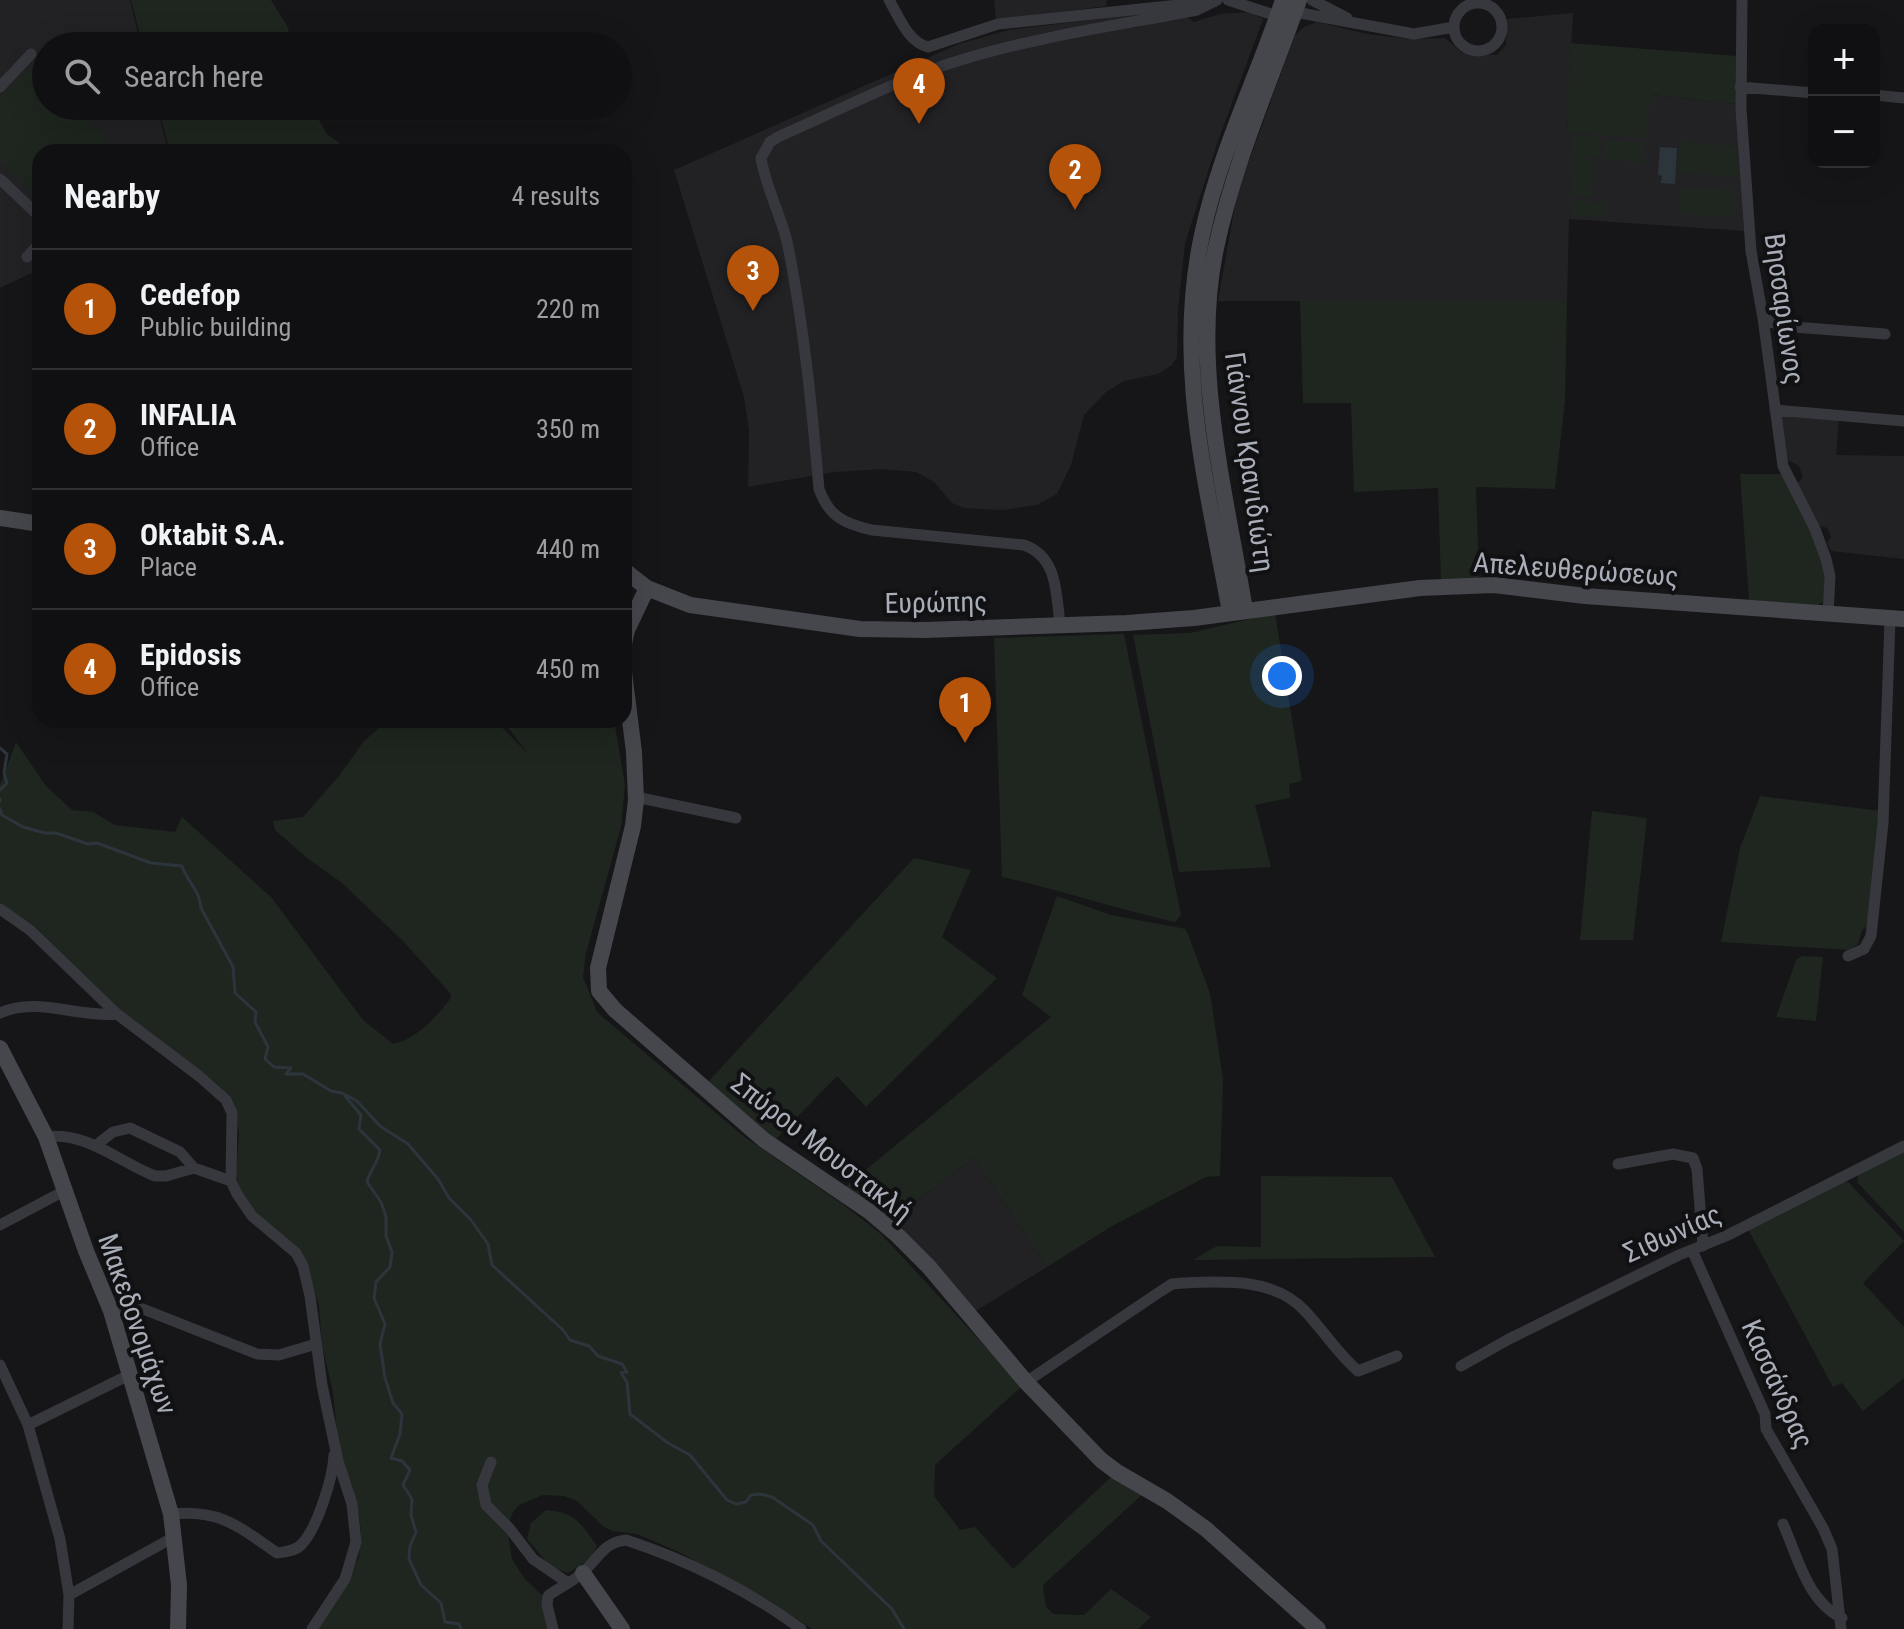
<!DOCTYPE html>
<html lang="en">
<head>
<meta charset="utf-8">
<style>
  body { margin:0; font-family:"Roboto Condensed",sans-serif; background:#19191b; color:#f1f3f6 }
  .controls { position:absolute; right:24px; top:24px; display:grid; overflow:hidden; border-radius:16px; box-shadow:0 8px 32px #0002 }
  .controls button { width:72px; height:72px; display:grid; place-items:center; padding:0; border:0; border-bottom:2px solid #303032; background:#101012; color:#f1f3f6; font:40px sans-serif }
  .you { position:absolute; left:1282px; top:676px; width:28px; height:28px; margin:-20px; border:6px solid #fff; border-radius:50%; background:#1a73e8; box-shadow:0 0 0 12px #1a73e833 }
  .badge { display:grid; place-items:center; width:52px; height:52px; border-radius:50%; background:#b45309; color:#fff; font-size:26px; font-weight:700 }
  .pin { position:absolute; translate:-50% -66px; filter:drop-shadow(0 2px 4px #0008) }
  .pin::after { content:''; position:absolute; top:42px; width:28px; height:24px; background:inherit; clip-path:polygon(0 0,100% 0,50% 100%) }
  .list { margin:0; padding:0; list-style:none }
  h2 { display:flex; justify-content:space-between; align-items:center; height:104px; margin:0; padding:0 32px; font-size:34px }
  h2 small { font-size:26px; font-weight:400; color:#9c9d9f }
  .list li { display:grid; grid-template-columns:52px 1fr auto; gap:24px; align-items:center; box-sizing:border-box; height:120px; padding:0 32px; border-top:2px solid #303032 }
  .list b { display:block; font-size:30px; white-space:nowrap }
  .list p { margin:0; font-size:26px; white-space:nowrap; color:#9c9d9f }
  .list em { font-size:26px; font-style:normal; color:#9c9d9f }
  .icon { flex:none; width:44px; height:44px; fill:none; stroke:currentColor; stroke-width:2; stroke-linecap:round; stroke-linejoin:round }
  .map { position:relative; flex:none; width:1904px; height:1629px; overflow:hidden }
  .search { position:absolute; background:#101012; box-shadow:0 8px 32px #0002; left:32px; top:32px; width:600px; height:88px; display:flex; align-items:center; gap:20px; box-sizing:border-box; padding:0 28px; border-radius:44px; color:#9c9d9f; font-size:30px }
  .panel { position:absolute; background:#101012; box-shadow:0 8px 32px #0002; left:32px; top:144px; width:600px; height:584px; border-radius:24px }
  .map>svg:first-child { display:block }
  .built { fill:#222225 }
  .green { fill:#1e261f }
  .water { fill:#2c353c }
  .lines { fill:none; stroke-linecap:round; stroke-linejoin:round }
  .stream { stroke:#2c353c; stroke-width:3 }
  .street { stroke:#37383d; stroke-width:11 }
  .secondary { stroke:#45474d; stroke-width:16 }
  .labels { text-anchor:middle; stroke-width:8; stroke-linejoin:round; paint-order:stroke }
  .street-label { font-size:28px; fill:#a8adb8; stroke:#111113 }
</style>
</head>
<body>
<div class="map">
<svg width="1904" height="1629" viewBox="0 0 1904 1629">
  <rect width="100%" height="100%" fill="#161618"/>
  <path class="built" d="M 0,0 L 130,0 L 141,46 L 46,46 L 46,106 L 157,106 L 168,152 L 40,152 L 40,269 L 0,288 Z
    M 994,0 L 1107,0 L 1106,6 L 996,20 Z
    M 1177,10 L 1194,22 L 1220,14 L 1251,12 L 1263,19 L 1217,144 L 1185,243 L 1178,310 L 1177,357 L 1172,365 L 1158,374 L 1124,381 L 1106,392 L 1084,415 L 1071,465 L 1057,494 L 1037,505 L 1002,510 L 964,508 L 952,503 L 934,482 L 916,472 L 883,469 L 834,472 L 748,487 L 749,430 L 744,397 L 674,170 L 959,44 L 1008,30 Z
    M 1573,13 L 1567,132 L 1651,95 L 1737,104 L 1744,231 L 1569,219 L 1567,301 L 1218,301 L 1237,194 L 1295,35 L 1304,27 L 1317,22 L 1367,34 L 1410,39 L 1445,38 L 1462,53 L 1497,55 L 1506,45 L 1507,19 Z
    M 1779,413 L 1839,419 L 1836,455 L 1904,456 L 1904,559 L 1831,551 L 1827,543 L 1831,537 L 1827,528 L 1817,525 L 1797,484 L 1803,477 L 1799,466 L 1788,460 Z
    M 974,1158 L 1047,1267 L 974,1312 L 889,1221 Z"/>
  <path class="green" d="M 131,0 L 271,0 L 289,29 L 283,46 L 143,46 Z
    M 1570,43 L 1737,56 L 1737,104 L 1652,95 L 1645,139 L 1567,132 Z
    M 32,65 L 46,79 L 46,106 L 74,106 L 121,152 L 40,152 L 40,200 L 0,161 L 0,97 Z
    M 158,106 L 320,106 L 316,115 L 327,134 L 352,152 L 170,152 Z
    M 1573,135 L 1600,137 L 1599,158 L 1572,156 Z
    M 1605,139 L 1644,143 L 1642,163 L 1603,159 Z
    M 1680,142 L 1736,146 L 1739,177 L 1677,173 Z
    M 1574,158 L 1593,159 L 1592,197 L 1572,196 Z
    M 1681,187 L 1736,190 L 1734,217 L 1679,214 Z
    M 1573,200 L 1607,203 L 1606,218 L 1571,216 Z
    M 1300,301 L 1567,301 L 1565,400 L 1555,489 L 1476,487 L 1479,578 L 1441,581 L 1438,488 L 1354,492 L 1351,403 L 1303,403 Z
    M 1740,474 L 1781,474 L 1818,545 L 1828,582 L 1823,602 L 1818,605 L 1749,600 Z
    M 1275,613 L 1302,781 L 1289,784 L 1290,798 L 1255,805 L 1271,867 L 1179,872 L 1133,635 L 1190,633 Z
    M 1124,634 L 1181,915 L 1175,922 C 1117,909 1061,890 1002,877 L 994,638 Z
    M 388,720 L 495,720 L 529,755 L 502,720 L 614,720 L 625,785 L 621,827 L 586,953 L 583,977 L 597,1012 L 743,1136 L 841,1203 L 881,1234 L 1022,1386 L 935,1465 L 934,1496 L 960,1530 L 975,1527 L 1013,1569 L 1111,1477 L 1143,1494 L 1043,1585 L 1046,1607 L 1053,1614 L 1084,1615 L 1111,1589 L 1151,1617 L 1138,1629 L 812,1629 L 767,1599 L 679,1552 L 637,1534 L 612,1531 L 604,1527 L 577,1501 L 564,1496 L 543,1495 L 519,1505 L 513,1512 L 507,1528 L 512,1559 L 524,1578 L 547,1600 L 552,1629 L 317,1629 L 352,1573 L 359,1556 L 361,1533 L 359,1515 L 338,1442 L 333,1392 L 322,1345 L 319,1306 L 310,1274 L 250,1210 L 240,1189 L 236,1174 L 239,1133 L 233,1106 L 128,1017 L 33,925 L 0,903 L 0,785 L 16,742 L 46,786 L 72,810 L 93,812 L 115,825 L 175,832 L 182,817 L 271,897 L 363,1020 L 393,1044 C 417,1039 436,1017 451,998 L 450,993 L 404,942 L 342,883 L 307,858 L 275,830 L 273,821 L 303,817 L 339,776 L 364,741 Z
    M 1760,796 L 1881,811 L 1870,924 L 1862,930 L 1858,944 L 1849,950 L 1721,942 L 1740,848 Z
    M 1592,811 L 1647,818 L 1633,940 L 1580,940 Z
    M 914,858 L 971,870 L 942,937 L 997,978 L 866,1107 L 837,1076 L 774,1141 L 708,1082 Z
    M 1057,896 L 1111,915 L 1186,929 L 1210,993 L 1223,1079 L 1220,1176 L 1206,1177 L 1112,1226 L 1047,1267 L 974,1158 L 889,1221 L 844,1188 L 1051,1017 L 1022,995 Z
    M 1802,956 L 1823,957 L 1816,1021 L 1776,1017 L 1796,960 Z
    M 1904,1150 L 1904,1232 L 1857,1182 L 1859,1173 Z
    M 1261,1176 L 1392,1177 L 1435,1257 L 1193,1260 L 1217,1246 L 1261,1247 Z
    M 1843,1181 L 1848,1182 L 1904,1241 L 1863,1283 L 1904,1327 L 1904,1378 L 1863,1411 L 1842,1383 L 1833,1387 L 1748,1229 Z
    M 546,1510 C 575,1512 581,1523 597,1546 L 590,1559 L 568,1573 L 550,1566 L 527,1539 L 531,1523 Z"/>
  <path class="water" d="M 1660,147 L 1677,148 L 1675,184 L 1661,183 L 1662,176 L 1658,175 Z"/>
  <g class="lines">
    <path class="stream" d="M 0,748 L 7,754 L 4,773 L 7,783 L 0,790
      M 0,799 L 0,801
      M 0,809 L 2,815 L 23,827 L 45,833 L 56,833 L 88,844 L 97,843 L 151,863 L 182,866 C 187,882 200,890 201,908 L 233,967 L 235,993 L 256,1012 L 255,1022 L 268,1047 L 265,1059 L 274,1067 L 291,1068 L 286,1074 L 303,1074 L 331,1091 L 342,1093 L 357,1101 L 380,1126 L 408,1144 L 438,1179 L 449,1198 L 471,1220 L 488,1244 L 492,1265 L 563,1330 L 570,1340 L 589,1346 L 598,1356 L 622,1364 L 627,1372 L 621,1373 L 627,1382 L 630,1414 L 668,1443 L 690,1455 L 727,1500 L 736,1504 L 746,1502 L 751,1495 L 760,1494 L 772,1497 L 813,1525 L 821,1541 L 892,1609 L 904,1629
      M 345,1096 L 361,1115 L 359,1129 L 380,1150 C 378,1164 370,1169 367,1182 L 381,1202 L 386,1217 L 386,1236 L 392,1252 L 390,1267 L 376,1282 L 374,1298 L 385,1324 L 380,1344 L 385,1378 L 393,1403 L 402,1414 L 400,1434 L 391,1458 L 402,1461 L 410,1470 L 403,1485 L 412,1499 L 411,1515 L 416,1532 L 410,1546 L 409,1559 L 421,1585 L 441,1603 L 445,1622 L 459,1624 L 461,1629"/>
    <path class="street" d="M 889,0 C 899,17 908,42 928,47 L 998,24 L 1207,2
      M 1228,0 L 1277,16
      M 1312,0 L 1347,18
      M 1742,0 L 1741,109 L 1751,251 L 1763,318 L 1783,466 L 1815,529 L 1826,559 L 1830,576 L 1828,615
      M1454 27a24 24 0 1 1 48 0a24 24 0 1 1-48 0Z
      M 1295,12 L 1414,34 L 1454,27
      M 0,87 L 31,54
      M 1740,87 L 1814,93
      M 1874,95 L 1904,98
      M 0,179 L 40,217
      M 27,257 L 40,243
      M 1763,318 L 1781,326 L 1885,334
      M 1775,410 L 1904,421
      M 1060,624 C 1056,594 1058,557 1024,545 L 872,530 C 845,524 829,517 819,489 C 812,408 804,327 788,246 C 782,217 765,186 761,158 L 770,142 L 778,137 C 840,110 900,78 964,59 C 1041,36 1119,25 1197,10 L 1217,0
      M 636,797 L 736,818
      M 0,909 L 30,930 L 117,1014 L 199,1076 L 226,1100 L 232,1113 L 231,1181 L 237,1194 L 252,1216 L 296,1253 L 303,1266 L 310,1296 L 322,1385 L 338,1461 L 352,1504 L 356,1542 L 345,1579 L 312,1629
      M 1848,956 L 1864,949 L 1871,936 L 1883,823 L 1890,619
      M 0,1013 C 36,996 79,1018 117,1014
      M 46,1137 C 86,1131 119,1162 155,1176 L 166,1176 L 194,1168 L 231,1181
      M 95,1146 L 113,1132 L 130,1128 L 180,1152 L 194,1168
      M 1618,1164 L 1673,1154 L 1693,1158 L 1697,1169 L 1703,1246
      M 0,1225 L 64,1191
      M 1692,1250 L 1765,1414 L 1766,1429 L 1823,1528 L 1832,1549 L 1841,1629
      M 111,1311 L 123,1307 L 143,1309 L 257,1354 L 279,1355 L 316,1344
      M 0,1365 L 28,1425 L 60,1539 L 69,1595 L 68,1629
      M 1461,1366 L 1509,1339 L 1622,1283 L 1679,1255 L 1726,1236 L 1904,1146
      M 1026,1382 L 1158,1293 L 1172,1284 L 1183,1283 C 1224,1281 1275,1278 1305,1311 C 1323,1330 1338,1354 1358,1371 L 1397,1356
      M 28,1425 L 129,1375
      M 491,1462 L 482,1485 L 486,1505 L 510,1529 L 533,1559 L 568,1583
      M 171,1514 C 220,1509 238,1526 277,1553 C 285,1552 295,1551 301,1545 C 317,1529 333,1478 334,1455
      M 1783,1524 C 1798,1557 1807,1601 1842,1618
      M 69,1595 L 174,1537
      M 553,1629 L 547,1605 L 548,1596 C 558,1588 571,1583 581,1574 C 597,1561 603,1542 626,1540 C 687,1560 750,1591 801,1629"/>
    <path class="secondary" d="M 0,518 L 40,524
      M 624,570 L 647,588 L 690,605 L 860,629 L 925,630 L 1127,623 L 1194,618 L 1420,588 L 1494,585 L 1585,596 L 1904,619
      M 1245,610 C 1226,494 1191,365 1216,248 C 1234,163 1270,82 1299,0
      M 1230,612 C 1207,484 1174,366 1202,235 C 1219,154 1257,78 1283,0
      M 624,644 L 627,630 L 647,588
      M 624,672 L 634,752 L 636,800 L 633,826 L 598,968 L 599,991 L 615,1010 L 764,1140 L 870,1212 L 898,1236 L 929,1267 L 1026,1382 L 1101,1460 L 1117,1472 L 1167,1501 L 1206,1529 L 1318,1629
      M 0,1048 L 46,1137 L 86,1251 L 111,1311 L 171,1514 L 179,1585 L 178,1629
      M 583,1573 L 622,1629"/>
  </g>
  <g class="labels">
    <g class="street-label">
      <text transform="translate(1785 309) rotate(82)" y="10">Βησσαρίωνος</text>
      <text transform="translate(1250 462) rotate(82)" y="10">Γιάννου Κρανιδιώτη</text>
      <text transform="translate(1576 569) rotate(4)" y="10">Απελευθερώσεως</text>
      <text transform="translate(936 602) rotate(-1)" y="10">Ευρώπης</text>
      <text transform="translate(822 1147) rotate(38)" y="10">Σπύρου Μουστακλή</text>
      <text transform="translate(1672 1233) rotate(-24)" y="10">Σιθωνίας</text>
      <text transform="translate(138 1324) rotate(71)" y="10">Μακεδονομάχων</text>
      <text transform="translate(1778 1384) rotate(66)" y="10">Κασσάνδρας</text>
    </g>
  </g>
</svg>
<div class="controls">
<button>+</button>
<button>−</button>
</div>
<div class="you"></div>
<div class="pin badge" style="left:965px;top:743px">1</div>
<div class="pin badge" style="left:1075px;top:210px">2</div>
<div class="pin badge" style="left:753px;top:311px">3</div>
<div class="pin badge" style="left:919px;top:124px">4</div>
<div class="search"><svg class="icon" aria-label="search" viewBox="0 0 24 24"><circle cx="10" cy="10" r="6"/><path d="M15 15l6 6"/></svg>Search here</div>
<section class="panel">
<h2>Nearby<small>4 results</small></h2>
<ul class="list">
<li><span class="badge">1</span><div><b>Cedefop</b><p>Public building</p></div><em>220 m</em></li>
<li><span class="badge">2</span><div><b>INFALIA</b><p>Office</p></div><em>350 m</em></li>
<li><span class="badge">3</span><div><b>Oktabit S.A.</b><p>Place</p></div><em>440 m</em></li>
<li><span class="badge">4</span><div><b>Epidosis</b><p>Office</p></div><em>450 m</em></li>
</ul>
</section>
</div>
</body>
</html>
